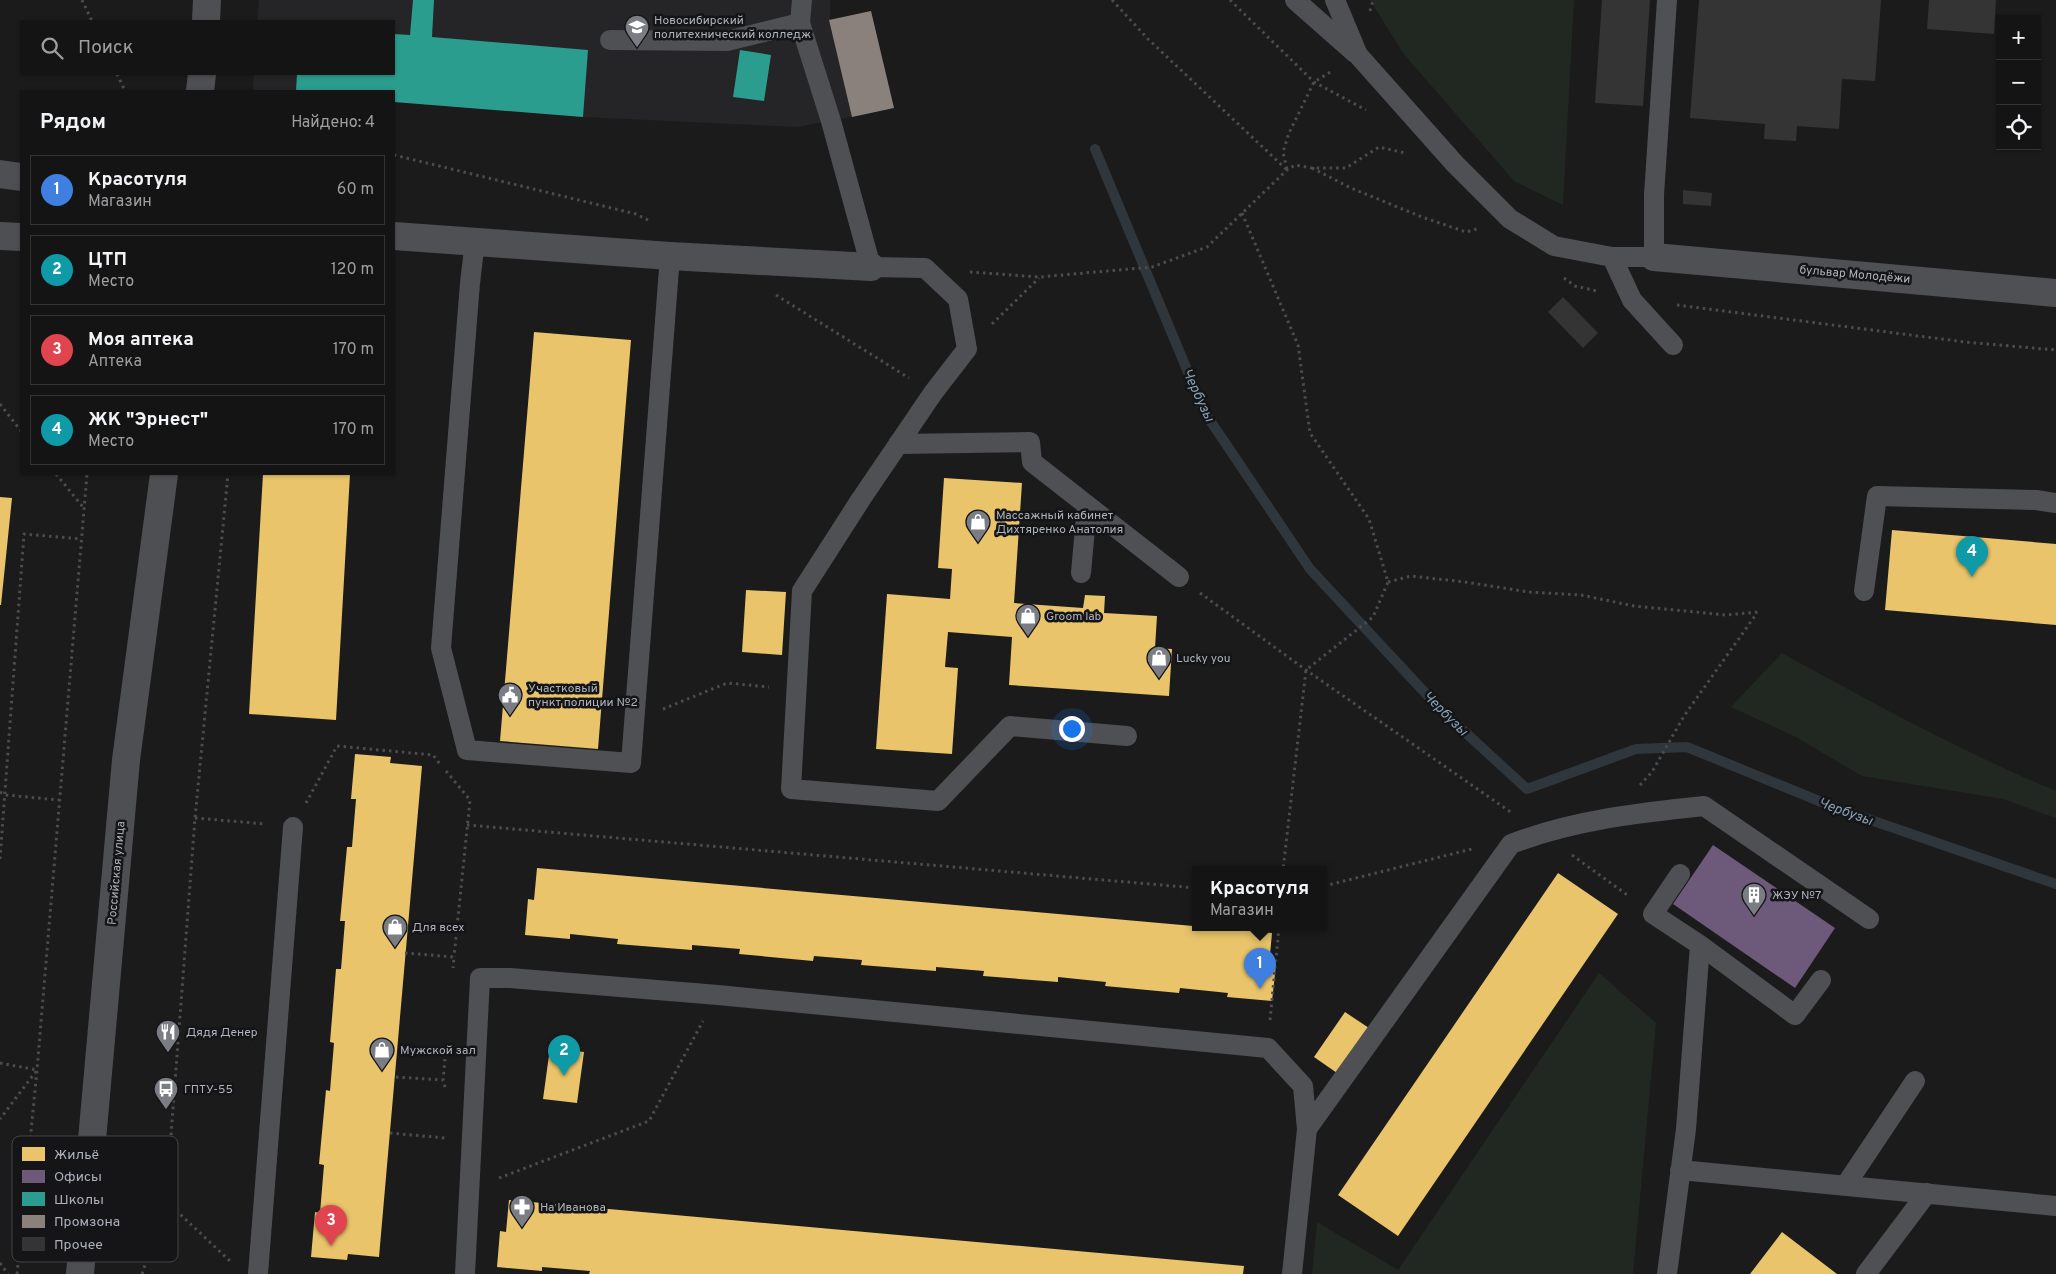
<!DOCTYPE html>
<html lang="ru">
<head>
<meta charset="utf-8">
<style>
  body { margin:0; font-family:Overpass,sans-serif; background:#212122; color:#f1f3f6 }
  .controls { position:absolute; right:15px; top:15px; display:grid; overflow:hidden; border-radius:0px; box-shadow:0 1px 4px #0004 }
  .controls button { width:45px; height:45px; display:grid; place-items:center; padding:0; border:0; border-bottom:1px solid #333334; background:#141414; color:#f1f3f6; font:25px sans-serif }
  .you { position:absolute; left:1071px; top:728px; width:18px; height:18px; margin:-12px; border:4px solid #fff; border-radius:50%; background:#1a73e8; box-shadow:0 0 0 8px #1a73e833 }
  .badge { display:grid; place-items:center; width:32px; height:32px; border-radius:50%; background:#7c3aed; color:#fff; font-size:16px; font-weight:700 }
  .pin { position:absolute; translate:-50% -41px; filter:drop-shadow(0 1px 2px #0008) }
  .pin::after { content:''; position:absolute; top:26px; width:18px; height:15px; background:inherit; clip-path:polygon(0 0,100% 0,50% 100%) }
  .popup { position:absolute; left:1192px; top:866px; width:135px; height:65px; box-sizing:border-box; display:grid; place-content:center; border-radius:0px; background:#141414; filter:drop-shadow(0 1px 4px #0005); font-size:16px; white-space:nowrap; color:#9d9ea0 }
  .popup b { font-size:19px; color:#f1f3f6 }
  .popup::after { content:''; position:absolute; left:50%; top:100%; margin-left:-10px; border:10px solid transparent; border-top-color:#141414 }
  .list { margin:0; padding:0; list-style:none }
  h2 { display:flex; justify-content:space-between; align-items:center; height:65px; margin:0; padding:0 20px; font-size:21px }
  h2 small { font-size:16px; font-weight:400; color:#9d9ea0 }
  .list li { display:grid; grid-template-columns:32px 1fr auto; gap:15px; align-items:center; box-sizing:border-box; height:70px; margin:0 10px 10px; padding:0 10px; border:1px solid #333334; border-radius:0px }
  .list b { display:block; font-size:19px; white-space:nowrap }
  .list p { margin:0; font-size:16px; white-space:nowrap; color:#9d9ea0 }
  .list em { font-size:16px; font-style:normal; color:#9d9ea0 }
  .icon { flex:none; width:28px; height:28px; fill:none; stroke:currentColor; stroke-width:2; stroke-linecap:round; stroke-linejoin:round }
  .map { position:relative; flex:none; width:2056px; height:1274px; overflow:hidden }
  .search { position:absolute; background:#141414; box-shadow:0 1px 4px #0004; left:20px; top:20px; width:375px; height:55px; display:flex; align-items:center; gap:12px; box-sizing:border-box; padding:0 18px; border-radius:0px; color:#9d9ea0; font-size:19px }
  .panel { position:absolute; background:#141414; box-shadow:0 1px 4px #0004; left:20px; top:90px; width:375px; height:385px; border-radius:0px }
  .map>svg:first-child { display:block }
  .built { fill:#252527 }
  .green { fill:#212822 }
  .homes { fill:#e9c46a }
  .offices { fill:#6d597a }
  .schools { fill:#2a9d8f }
  .industry { fill:#8a817c }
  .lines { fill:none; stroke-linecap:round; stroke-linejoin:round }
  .stream { stroke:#2f373d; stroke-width:10 }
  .building { fill:#343435 }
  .path { stroke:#4b4c4f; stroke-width:3; stroke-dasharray:2.5 4; stroke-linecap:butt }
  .service { stroke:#4f5054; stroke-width:20 }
  .minor { stroke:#4f5054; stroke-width:28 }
  .secondary { stroke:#4e4f52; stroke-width:28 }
  .labels { text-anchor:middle; stroke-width:5; stroke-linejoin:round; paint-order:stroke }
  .poi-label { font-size:12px; fill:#adb2bb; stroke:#151517; text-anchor:start }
  .street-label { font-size:12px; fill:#adb2bb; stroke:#151517 }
  .water-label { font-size:14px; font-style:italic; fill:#87a0b3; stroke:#151517 }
  .key { fill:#151517; stroke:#434448; stroke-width:1 }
  .key-label { font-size:14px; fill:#adb2bb }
</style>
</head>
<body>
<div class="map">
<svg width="2056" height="1274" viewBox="0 0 2056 1274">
  <rect width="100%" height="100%" fill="#1b1b1b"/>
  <path class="built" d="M 259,0 L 830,0 L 830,20 L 871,11 L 894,108 L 852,117 L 797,127 L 583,117 L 394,102 L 394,91 L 253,91 L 254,74 L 394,74 L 394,21 L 257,21 Z"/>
  <path class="green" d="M 1370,0 L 1574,0 L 1563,205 L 1514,181 L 1403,53 Z
    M 1782,653 C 1871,702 1962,752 2056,791 L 2056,818 L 2003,799 L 1862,776 L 1796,737 L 1731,707 Z
    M 1599,973 L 1656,1023 L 1633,1274 L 1312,1274 L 1317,1222 L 1398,1270 Z"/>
  <path class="homes" d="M 534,332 L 631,340 L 598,749 L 500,741 Z
    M 263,474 L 350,474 L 336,720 L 249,714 Z
    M 944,478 L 1022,483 L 1014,603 L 1083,608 L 1085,595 L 1105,596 L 1104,613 L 1157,616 L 1155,648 L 1172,649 L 1169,696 L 1009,685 L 1012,637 L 948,632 L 945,667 L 958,668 L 952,754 L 876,749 L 887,594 L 950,599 L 952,569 L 938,568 Z
    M 0,497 L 12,498 L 1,605 L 0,605 Z
    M 1892,530 L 2056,544 L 2056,625 L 1885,610 Z
    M 746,590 L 786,592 L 782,655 L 742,652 Z
    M 355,754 L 391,757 L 390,763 L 422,766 L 379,1257 L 348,1254 L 347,1260 L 311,1257 L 315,1212 L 320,1213 L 324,1165 L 319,1164 L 326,1090 L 330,1091 L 334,1043 L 330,1042 L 336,969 L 341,969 L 345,921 L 340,921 L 347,847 L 352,847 L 356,799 L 351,799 Z
    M 537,868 L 1272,933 L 1269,965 L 1276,965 L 1272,1001 L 1227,997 L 1228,993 L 1180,988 L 1179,993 L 1105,986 L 1106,982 L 1058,977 L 1058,982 L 983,976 L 984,971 L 936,967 L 936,971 L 861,965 L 862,960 L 814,956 L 813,961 L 739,954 L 740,949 L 692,945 L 692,950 L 617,944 L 618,939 L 570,934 L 570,939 L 525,935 L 528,899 L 534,900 Z
    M 1558,873 L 1618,914 L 1398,1236 L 1338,1195 Z
    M 1345,1012 L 1369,1028 L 1337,1073 L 1314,1057 Z
    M 550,1048 L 584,1052 L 577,1103 L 543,1099 Z
    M 509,1200 L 1244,1266 L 1243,1274 L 589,1274 L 590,1271 L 542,1267 L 542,1271 L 497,1267 L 500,1231 L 506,1232 Z
    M 1782,1232 L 1837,1274 L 1750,1274 Z"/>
  <path class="offices" d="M 1713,845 L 1835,928 L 1795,988 L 1673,904 Z"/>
  <path class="schools" d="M 413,0 L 434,0 L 432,37 L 588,50 L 583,117 L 394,102 L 394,91 L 296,91 L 297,74 L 394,74 L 394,34 L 410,35 Z
    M 740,50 L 771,55 L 764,101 L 733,97 Z"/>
  <path class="industry" d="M 871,11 L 894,108 L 852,117 L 829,20 Z"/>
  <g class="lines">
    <path class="stream" d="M 1095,149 L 1205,413 L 1310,569 L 1442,711 L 1527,789 L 1636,749 L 1687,747 L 1836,808 L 2056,884"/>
  </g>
  <path class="building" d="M 1602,0 L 1650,0 L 1643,106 L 1595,103 Z
    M 1699,0 L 1881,0 L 1875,81 L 1842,79 L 1839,129 L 1797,126 L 1796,141 L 1764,139 L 1765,124 L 1690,118 Z
    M 1929,0 L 1996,0 L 1994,34 L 1927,29 Z
    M 1683,190 L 1712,193 L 1711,206 L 1683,204 Z
    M 1563,297 L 1598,333 L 1583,348 L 1548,312 Z"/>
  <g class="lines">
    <path class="path" d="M 82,0 L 92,21
      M 1112,0 L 1148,39 L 1287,170
      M 1230,0 L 1314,82 L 1366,110
      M 1370,11 L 1373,0
      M 117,74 L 125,91
      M 394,155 L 636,214 L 650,221
      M 1312,168 L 1351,188 L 1422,217 L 1466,232 L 1480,228
      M 1287,169 L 1283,152 L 1289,133 L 1314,82 L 1332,71
      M 1242,213 L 1298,345 L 1310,433 L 1369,519 L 1388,582 L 1373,617 L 1306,670 L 1283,870
      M 970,272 L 1040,277 L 1152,267 L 1207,247 L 1287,170 L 1295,165 L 1312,168 L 1346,168 L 1379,147 L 1405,153
      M 1564,278 L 1575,286 L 1597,291
      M 776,295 L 909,378
      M 1677,305 L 1965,342 L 2056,350
      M 992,324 L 1039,278
      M 0,404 L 21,431
      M 56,474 L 83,507
      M 1388,582 L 1411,576 L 1465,582 L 1529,592 L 1581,595 L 1634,606 L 1726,615 L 1758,612
      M 1200,593 L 1306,670 L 1512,813
      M 663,709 L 727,683 L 769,687
      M 446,771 L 470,800 L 454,957
      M 1640,785 L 1652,772 L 1684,716 L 1757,613
      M 0,792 L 6,795 L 59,800
      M 306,803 L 337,746 L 433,755 L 440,764
      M 195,818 L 266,824
      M 467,825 L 1196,888
      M 1572,855 L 1630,897
      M 0,859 L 24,534 L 81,539
      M 1324,886 L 1472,849
      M 405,953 L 454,957 L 453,968
      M 1270,1020 L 1279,928
      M 0,1063 L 37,1070 L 0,1119
      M 396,1077 L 443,1080
      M 445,1087 L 443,1080 L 445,1059
      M 390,1133 L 445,1138
      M 125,1143 L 166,1201 L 230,1261
      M 499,1178 L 649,1121 L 703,1021
      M 0,1263 L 8,1274
      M 17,1274 L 37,1070 L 87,474
      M 142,1274 L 166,1201 L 195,818 L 228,474"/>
    <path class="service" d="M 802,0 L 800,23 L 831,121 L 871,267 L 925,268 L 958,299 L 967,349 L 933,393 L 861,499 L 802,591 L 791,789 L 938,801 L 1010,726 L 1127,736
      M 1295,0 L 1355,53
      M 1335,0 L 1358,55 L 1455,164 L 1510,219 L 1554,246 L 1612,257 L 1654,257 L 1654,195 L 1667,0
      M 610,40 L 727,41 L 800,23
      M 475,241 L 470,283 L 441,648 L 467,750 L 631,763 L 670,256
      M 1612,257 L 1632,300 L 1673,345
      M 898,444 L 1030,442 L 1032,462 L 1179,577
      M 1081,573 L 1087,506
      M 1864,591 L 1877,496 L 2036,500 L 2056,503
      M 1680,874 L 1653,914 L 1700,945 L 1795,1015 L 1821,980
      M 1307,1129 L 1511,844 C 1574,820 1637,813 1704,806 L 1869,919
      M 1680,1170 L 2056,1206
      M 1845,1186 L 1915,1081
      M 258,1274 L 293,827
      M 465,1274 L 480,978 L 510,978 L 718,995 L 1268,1048 L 1303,1086 L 1307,1129 L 1292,1274
      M 1667,1274 L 1686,1129 L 1700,945
      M 1866,1274 L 1927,1193"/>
    <path class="minor" d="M 394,236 L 670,256 L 871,267
      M 1654,257 L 2056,293"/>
    <path class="secondary" d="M 206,21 L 207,0
      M 200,91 L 202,74
      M 0,174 L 21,177
      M 0,236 L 21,237
      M 80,1274 L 126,760 L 164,474"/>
  </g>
  <defs>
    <symbol id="university-pin" viewBox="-11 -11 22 30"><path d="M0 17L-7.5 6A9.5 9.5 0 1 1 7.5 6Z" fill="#7a7d83" stroke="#151517"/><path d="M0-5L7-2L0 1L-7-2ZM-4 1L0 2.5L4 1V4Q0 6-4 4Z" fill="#fff"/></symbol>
    <symbol id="shop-pin" viewBox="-11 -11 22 30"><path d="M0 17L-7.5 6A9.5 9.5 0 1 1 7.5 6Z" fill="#7a7d83" stroke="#151517"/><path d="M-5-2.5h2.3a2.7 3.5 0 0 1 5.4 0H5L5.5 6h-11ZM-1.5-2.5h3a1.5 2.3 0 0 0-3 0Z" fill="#fff"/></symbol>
    <symbol id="civic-pin" viewBox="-11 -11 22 30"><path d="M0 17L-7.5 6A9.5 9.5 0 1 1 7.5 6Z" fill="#7a7d83" stroke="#151517"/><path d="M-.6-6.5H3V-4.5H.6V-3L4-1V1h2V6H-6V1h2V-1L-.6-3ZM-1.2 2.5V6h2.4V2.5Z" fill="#fff"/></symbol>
    <symbol id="building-pin" viewBox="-11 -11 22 30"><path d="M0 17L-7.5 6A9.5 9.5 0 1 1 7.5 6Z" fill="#7a7d83" stroke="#151517"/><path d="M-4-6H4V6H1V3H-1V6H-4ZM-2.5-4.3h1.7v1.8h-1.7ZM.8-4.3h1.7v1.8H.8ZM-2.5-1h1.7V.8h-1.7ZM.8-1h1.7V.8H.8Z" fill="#fff"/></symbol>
    <symbol id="restaurant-pin" viewBox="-11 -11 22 30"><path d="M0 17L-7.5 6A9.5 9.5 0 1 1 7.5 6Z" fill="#7a7d83" stroke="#151517"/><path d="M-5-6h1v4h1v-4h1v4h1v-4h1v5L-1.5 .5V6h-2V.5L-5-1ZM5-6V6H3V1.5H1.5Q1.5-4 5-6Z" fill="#fff"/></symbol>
    <symbol id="bus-pin" viewBox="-11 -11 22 30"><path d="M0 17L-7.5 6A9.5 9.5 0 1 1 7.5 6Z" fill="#7a7d83" stroke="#151517"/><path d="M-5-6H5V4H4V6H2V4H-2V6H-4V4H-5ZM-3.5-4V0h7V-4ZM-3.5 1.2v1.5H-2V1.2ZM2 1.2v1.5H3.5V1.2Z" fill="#fff"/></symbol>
    <symbol id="pharmacy-pin" viewBox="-11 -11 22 30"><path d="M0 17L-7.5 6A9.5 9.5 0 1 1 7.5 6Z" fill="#7a7d83" stroke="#151517"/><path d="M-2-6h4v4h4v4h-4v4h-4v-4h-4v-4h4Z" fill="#fff"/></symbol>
  </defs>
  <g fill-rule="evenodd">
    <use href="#university-pin" x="623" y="13" width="28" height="38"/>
    <use href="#shop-pin" x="964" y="508" width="28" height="38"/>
    <use href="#shop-pin" x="1014" y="602" width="28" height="38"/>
    <use href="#shop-pin" x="1145" y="644" width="28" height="38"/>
    <use href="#civic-pin" x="496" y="681" width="28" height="38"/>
    <use href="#building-pin" x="1740" y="881" width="28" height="38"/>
    <use href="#shop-pin" x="381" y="913" width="28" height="38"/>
    <use href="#restaurant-pin" x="154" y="1018" width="28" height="38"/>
    <use href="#shop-pin" x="368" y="1036" width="28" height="38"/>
    <use href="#bus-pin" x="152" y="1075" width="28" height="38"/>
    <use href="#pharmacy-pin" x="508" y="1193" width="28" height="38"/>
  </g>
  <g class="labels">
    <g class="poi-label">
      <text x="654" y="24">Новосибирский<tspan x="654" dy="14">политехнический колледж</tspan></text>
      <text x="996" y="519">Массажный кабинет<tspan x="996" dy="14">Дихтяренко Анатолия</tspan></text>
      <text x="1046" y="620">Groom lab</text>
      <text x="1176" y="662">Lucky you</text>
      <text x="528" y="692">Участковый<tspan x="528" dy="14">пункт полиции №2</tspan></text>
      <text x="1772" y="899">ЖЭУ №7</text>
      <text x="412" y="931">Для всех</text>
      <text x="186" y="1036">Дядя Денер</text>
      <text x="400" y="1054">Мужской зал</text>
      <text x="184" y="1093">ГПТУ-55</text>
      <text x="540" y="1211">На Иванова</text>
    </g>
    <g class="street-label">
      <text transform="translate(1855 274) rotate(5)" y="4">бульвар Молодёжи</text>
      <text transform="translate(116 873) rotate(-85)" y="4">Российская улица</text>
    </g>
    <g class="water-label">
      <text transform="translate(1199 395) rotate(65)" y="5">Чербузы</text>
      <text transform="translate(1446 713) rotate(45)" y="5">Чербузы</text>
      <text transform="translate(1846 811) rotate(20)" y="5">Чербузы</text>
    </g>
  </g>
  <rect x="12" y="1136" width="166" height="126" rx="8" class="key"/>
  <rect x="22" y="1147" width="23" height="14" fill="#e9c46a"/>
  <rect x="22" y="1170" width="23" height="13" fill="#6d597a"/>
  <rect x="22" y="1192" width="23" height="14" fill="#2a9d8f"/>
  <rect x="22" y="1215" width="23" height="13" fill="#8a817c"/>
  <rect x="22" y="1237" width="23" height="14" fill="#343435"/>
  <g class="key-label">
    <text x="54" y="1159">Жильё</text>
    <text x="54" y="1181">Офисы</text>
    <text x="54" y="1204">Школы</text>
    <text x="54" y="1226">Промзона</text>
    <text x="54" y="1249">Прочее</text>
  </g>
</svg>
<div class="controls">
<button>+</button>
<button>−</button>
<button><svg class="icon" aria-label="locate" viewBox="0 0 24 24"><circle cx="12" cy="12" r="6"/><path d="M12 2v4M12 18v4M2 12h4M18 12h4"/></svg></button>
</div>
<div class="you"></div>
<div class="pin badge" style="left:1260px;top:989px;background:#3f7fe0">1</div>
<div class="popup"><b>Красотуля</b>Магазин</div>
<div class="pin badge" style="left:564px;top:1076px;background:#0f9aa8">2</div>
<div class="pin badge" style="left:331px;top:1246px;background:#e0444e">3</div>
<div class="pin badge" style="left:1972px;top:577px;background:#0f9aa8">4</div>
<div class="search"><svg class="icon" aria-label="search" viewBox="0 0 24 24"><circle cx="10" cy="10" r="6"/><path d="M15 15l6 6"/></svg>Поиск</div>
<section class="panel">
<h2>Рядом<small>Найдено: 4</small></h2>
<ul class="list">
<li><span class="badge" style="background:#3f7fe0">1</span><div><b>Красотуля</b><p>Магазин</p></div><em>60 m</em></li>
<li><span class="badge" style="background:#0f9aa8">2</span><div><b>ЦТП</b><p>Место</p></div><em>120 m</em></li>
<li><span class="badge" style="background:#e0444e">3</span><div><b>Моя аптека</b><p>Аптека</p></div><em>170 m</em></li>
<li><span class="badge" style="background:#0f9aa8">4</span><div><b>ЖК &quot;Эрнест&quot;</b><p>Место</p></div><em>170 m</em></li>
</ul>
</section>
</div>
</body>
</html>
